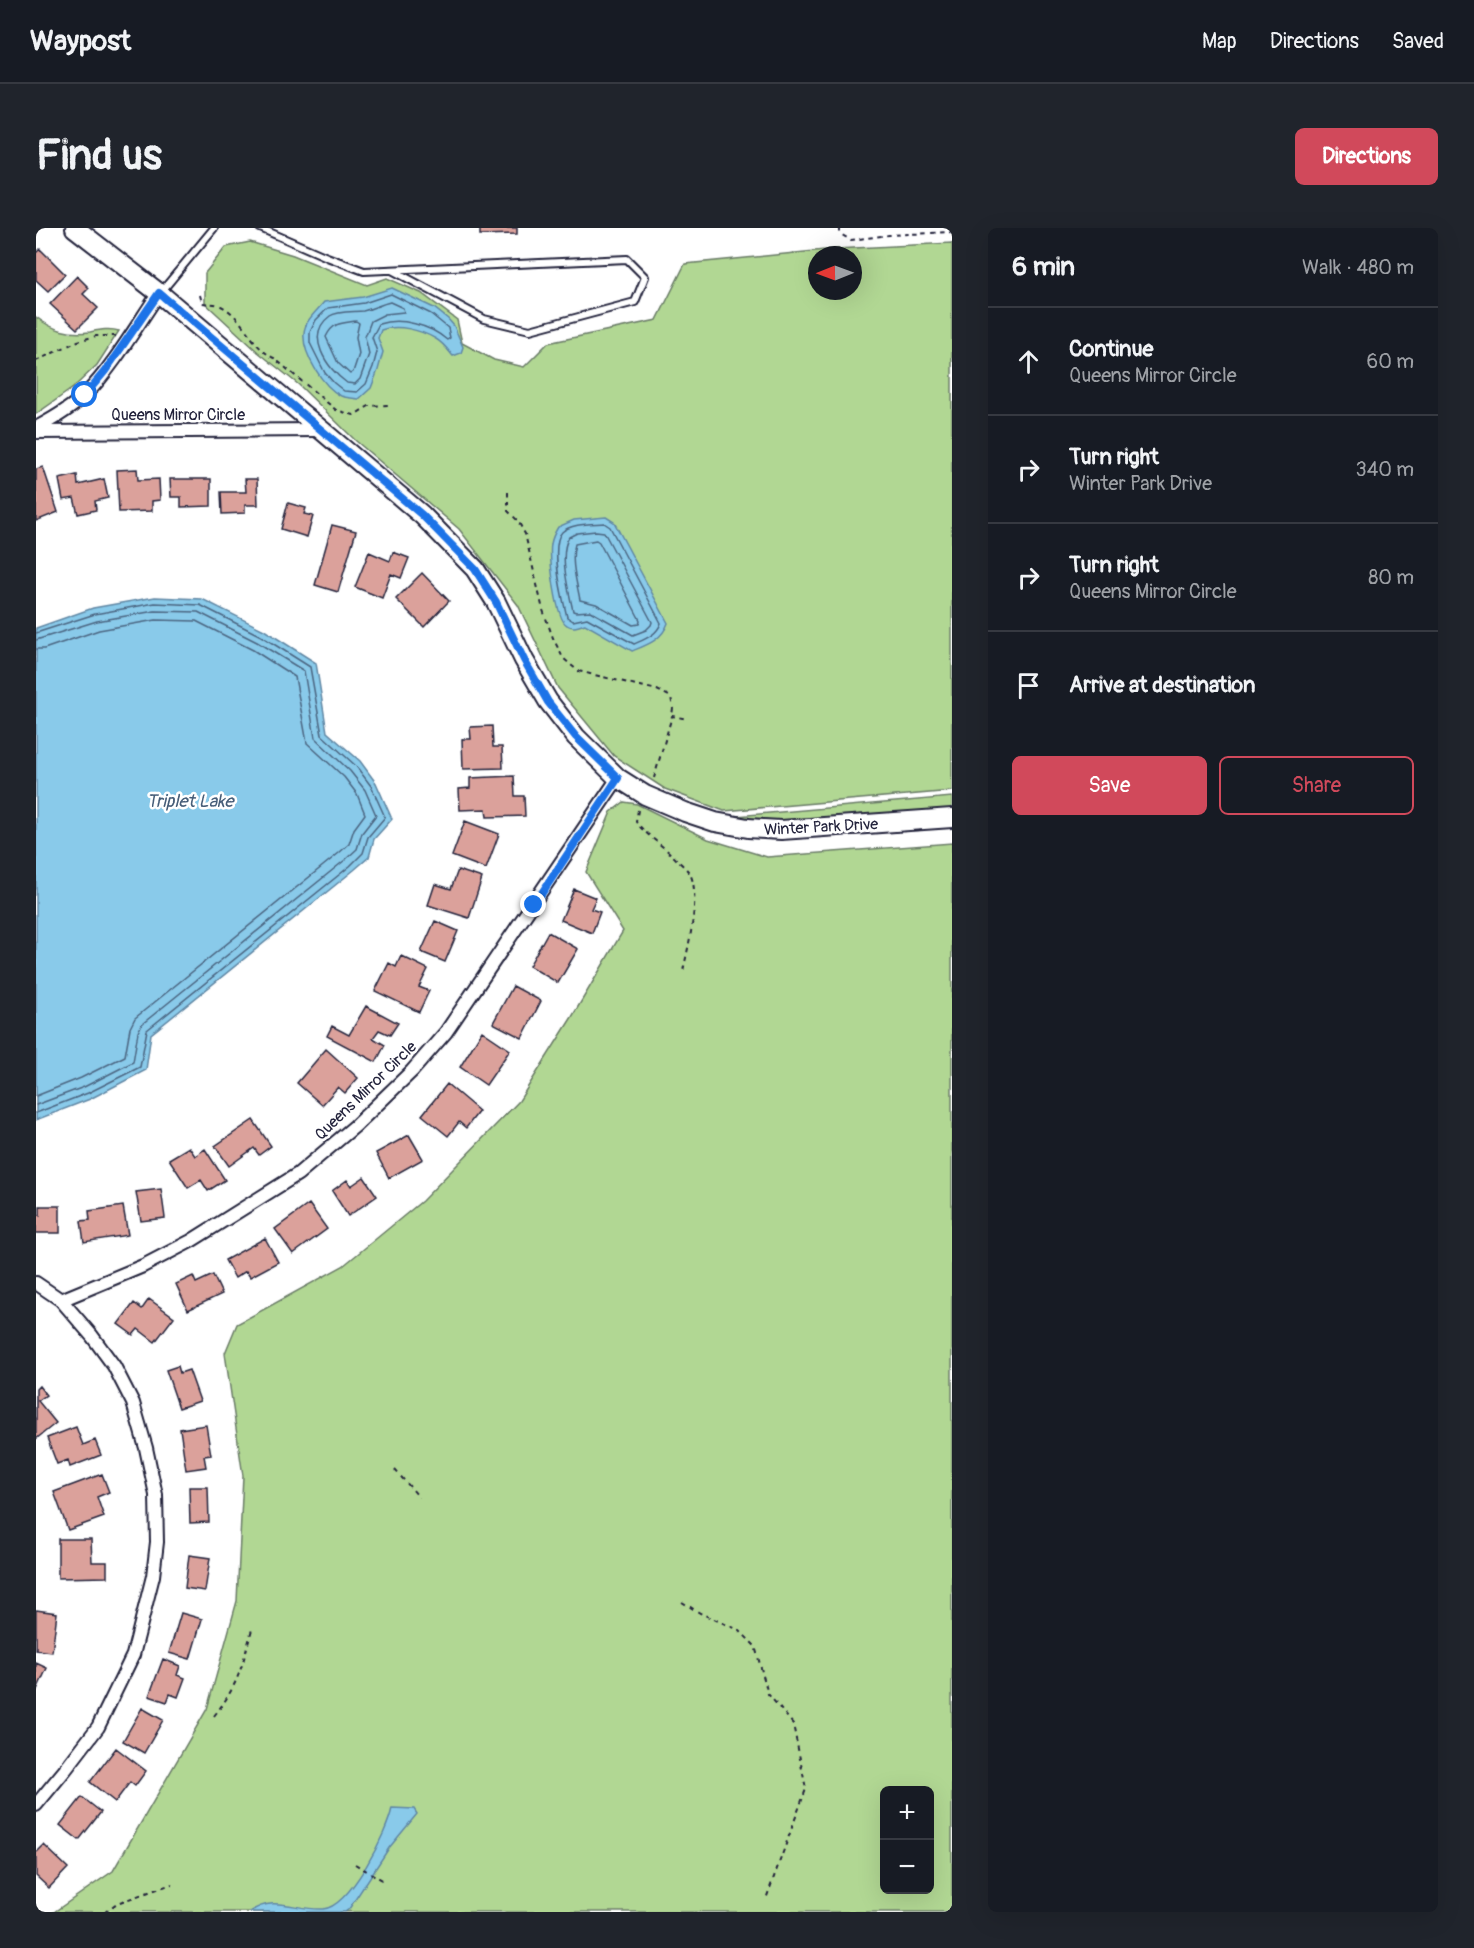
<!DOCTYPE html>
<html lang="en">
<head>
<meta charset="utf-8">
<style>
  body { margin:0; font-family:Pangolin,sans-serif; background:#20242c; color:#f1f3f6 }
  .controls { position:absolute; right:18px; bottom:18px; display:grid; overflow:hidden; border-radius:9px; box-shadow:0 6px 24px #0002 }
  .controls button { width:54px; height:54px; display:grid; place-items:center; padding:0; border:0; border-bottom:2px solid #363941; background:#171b24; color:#f1f3f6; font:30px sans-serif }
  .compass { position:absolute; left:772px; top:18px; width:54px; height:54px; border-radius:50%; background:#171b24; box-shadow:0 6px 24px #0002; rotate:269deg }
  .stop { position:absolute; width:18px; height:18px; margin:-14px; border:4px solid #1a73e8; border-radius:50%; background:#fff }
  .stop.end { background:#1a73e8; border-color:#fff; box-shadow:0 2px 6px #0008 }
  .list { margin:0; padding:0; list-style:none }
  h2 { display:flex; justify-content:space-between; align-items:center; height:78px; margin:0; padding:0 24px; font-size:26px }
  h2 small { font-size:20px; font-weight:400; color:#9ea1a6 }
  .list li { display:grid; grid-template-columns:39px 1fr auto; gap:18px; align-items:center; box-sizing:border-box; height:108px; padding:0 24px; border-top:2px solid #363941 }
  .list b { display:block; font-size:22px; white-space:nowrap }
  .list p { margin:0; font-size:20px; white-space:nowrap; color:#9ea1a6 }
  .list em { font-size:20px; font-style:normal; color:#9ea1a6 }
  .actions { display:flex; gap:12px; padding:18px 24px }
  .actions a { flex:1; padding:14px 0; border:2px solid #d1495b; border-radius:9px; text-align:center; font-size:21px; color:#d1495b }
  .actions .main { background:#d1495b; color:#fff }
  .icon { flex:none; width:33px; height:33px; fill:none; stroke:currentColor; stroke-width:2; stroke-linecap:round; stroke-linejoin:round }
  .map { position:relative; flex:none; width:916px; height:1684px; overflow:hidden; border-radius:9px }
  header { display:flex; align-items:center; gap:36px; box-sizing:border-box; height:84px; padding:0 30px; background:#171b24; border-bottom:2px solid #363941 }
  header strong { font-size:28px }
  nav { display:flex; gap:33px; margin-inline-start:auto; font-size:21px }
  .intro { display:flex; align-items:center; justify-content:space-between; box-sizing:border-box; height:144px; padding:0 36px }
  h1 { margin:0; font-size:42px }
  .button { padding:15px 27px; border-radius:9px; background:#d1495b; color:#fff; font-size:21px; font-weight:700 }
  main { display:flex; gap:36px; padding:0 36px }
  aside { flex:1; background:#171b24; border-radius:9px; box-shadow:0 6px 24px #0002 }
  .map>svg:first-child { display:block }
  .green { fill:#b1d793; stroke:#6a7c67; stroke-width:1.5; fill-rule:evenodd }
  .water { fill:#89caea; stroke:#6087a4; stroke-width:1.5 }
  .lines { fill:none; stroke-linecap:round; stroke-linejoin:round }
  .shore { stroke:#4b6581; stroke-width:1.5 }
  .building { fill:#dba19b; stroke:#22223b; stroke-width:1.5 }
  .lane-casing { stroke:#22223b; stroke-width:10 }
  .street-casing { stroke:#22223b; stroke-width:16 }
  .secondary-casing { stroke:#22223b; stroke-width:22 }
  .path { stroke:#22223b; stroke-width:2; stroke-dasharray:4.5 4.5; stroke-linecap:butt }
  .lane { stroke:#fff; stroke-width:6 }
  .street { stroke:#fff; stroke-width:12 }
  .secondary { stroke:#fff; stroke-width:18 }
  .route { stroke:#1a73e8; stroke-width:8 }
  .labels { text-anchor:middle; stroke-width:5; stroke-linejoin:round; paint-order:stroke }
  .street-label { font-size:16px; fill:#22223b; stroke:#fff }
  .water-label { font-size:18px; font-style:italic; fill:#465d78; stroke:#fff }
</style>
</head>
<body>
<header>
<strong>Waypost</strong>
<nav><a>Map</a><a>Directions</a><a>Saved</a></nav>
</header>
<div class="intro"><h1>Find us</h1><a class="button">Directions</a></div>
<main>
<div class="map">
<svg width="916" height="1684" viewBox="0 0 916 1684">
  <rect width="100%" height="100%" fill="#fff"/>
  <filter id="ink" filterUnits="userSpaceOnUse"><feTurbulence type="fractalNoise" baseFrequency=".0167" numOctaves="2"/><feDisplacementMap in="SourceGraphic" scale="12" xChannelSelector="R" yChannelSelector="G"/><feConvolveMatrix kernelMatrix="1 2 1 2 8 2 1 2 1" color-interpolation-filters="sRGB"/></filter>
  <g filter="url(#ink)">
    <path class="green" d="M 214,14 L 257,27 L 331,57 L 351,50 L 385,65 L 421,92 L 426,115 L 458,132 L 488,139 L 512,115 L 621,92 L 649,36 L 799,21 L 916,15 L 916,563 L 688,583 L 629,561 L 578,528 L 522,460 L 482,377 L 423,301 L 320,213 L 263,157 L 222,124 L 169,75 L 169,45 L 190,19 ZM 781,27 L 817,27 L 817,63 L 781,63 Z
      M 0,89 C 17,102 33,107 54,104 C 64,102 73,100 83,103 L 61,137 L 37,160 L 0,186 Z
      M 916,569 L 916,584 L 745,595 L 689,589 Z
      M 588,574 L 601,576 L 672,611 L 731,629 L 916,615 L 916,1684 L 18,1684 L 77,1643 L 171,1481 L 201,1373 L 207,1248 L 189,1125 L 201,1096 L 307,1038 L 386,973 L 483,873 L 536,789 L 587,703 L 550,644 L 575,584 ZM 848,1562 L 894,1562 L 894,1662 L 848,1662 Z"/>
    <path class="water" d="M 356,60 L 398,80 L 412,91 L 418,98 L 427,119 L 425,125 L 417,128 C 412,122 407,115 400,111 C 385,102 362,96 345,102 L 342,110 L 347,124 L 342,142 L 335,160 L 323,171 C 317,170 310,170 305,168 C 287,159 266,125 268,105 C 269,92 281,83 288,74 L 327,69 Z
      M 570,289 L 578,294 L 632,395 C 626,412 611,417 596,423 L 549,396 C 543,398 537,401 531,397 C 520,392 513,329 515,316 C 516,310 519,304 522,299 L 538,292 Z
      M 119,369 L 166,371 L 228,402 L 280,435 L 291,504 L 324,533 L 340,555 L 356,591 L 338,611 L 333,629 L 318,642 L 115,806 L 110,842 L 54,871 L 0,892 L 0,400 L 57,380 Z
      M 356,1580 L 378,1581 L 381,1586 L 353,1620 L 313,1681 L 309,1684 L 214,1684 C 237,1666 262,1683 287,1681 C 314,1679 352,1603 356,1580 Z"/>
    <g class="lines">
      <path class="shore" d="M 355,66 L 395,86 L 412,100 L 414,110 L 411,112 C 394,97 364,89 343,96 L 336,109 L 341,124 L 337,139 L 330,156 L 321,164 L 308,163 L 298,155 L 289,145 L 274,115 L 274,104 L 280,92 L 292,80 L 328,75 Z
        M 354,74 L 367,80 L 368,84 L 349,86 L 335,93 L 329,109 L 333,126 L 324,151 L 319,156 L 311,155 C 291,141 268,107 294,88 C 301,83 317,84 327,83 C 336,81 345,76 354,74 Z
        M 320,93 L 323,95 L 320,109 L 323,126 L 317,144 L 314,146 L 302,135 L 290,109 C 297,94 306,95 320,93 Z
        M 568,295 L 574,299 L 625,395 C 621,407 609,411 598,416 L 551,390 L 537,393 L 531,389 C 527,372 513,317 526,304 C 535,295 556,296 568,295 Z
        M 560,303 L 568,304 L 616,394 L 615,397 L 610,402 L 597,407 L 554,383 L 540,384 L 537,383 C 533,363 522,326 533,309 L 541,305 Z
        M 560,312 L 563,314 L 604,392 L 603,396 L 597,397 L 560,376 L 544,372 C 541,355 534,333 539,316 Z
        M 0,405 L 59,386 L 119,375 L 164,377 L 225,408 L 274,439 L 286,507 L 320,538 L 335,558 L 349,589 L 332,609 L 327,625 L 314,638 L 111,802 L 104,839 L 52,865 L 0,885
        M 0,412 L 61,393 L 119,383 L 162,384 L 221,414 L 268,443 L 279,510 L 314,543 L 329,562 L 340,587 L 326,605 L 321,621 L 309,632 L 106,796 L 102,804 L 97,834 L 48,859 L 0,877
        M 0,421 L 8,421 L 63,402 L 120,392 L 160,393 L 217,422 L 259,449 L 271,515 L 308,549 L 321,566 L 329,586 L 318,601 L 313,616 L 303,625 L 99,790 L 94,800 L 89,828 L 45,850 L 0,868"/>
    </g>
    <path class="building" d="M 444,0 L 481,0 L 481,6 L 444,7 Z
      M 4,21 L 29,46 L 12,63 L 0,52 L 0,25 Z
      M 41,48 L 53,60 L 47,66 L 62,80 L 41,101 L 14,76 Z
      M 7,239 L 22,284 L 0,293 L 0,241 Z
      M 101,241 L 102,252 L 123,251 L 124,272 L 116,273 L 116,283 L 83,284 L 81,242 Z
      M 41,247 L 42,257 L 68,251 L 72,270 L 59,273 L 60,282 L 42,286 L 38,270 L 27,272 L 23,251 Z
      M 134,251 L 175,251 L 175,278 L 145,279 L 145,269 L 135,269 Z
      M 209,251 L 221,251 L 222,277 L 209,277 L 209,285 L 186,286 L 185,264 L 210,264 Z
      M 252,275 L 270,280 L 268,286 L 277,288 L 271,309 L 245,301 Z
      M 296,297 L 320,303 L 302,364 L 279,357 Z
      M 333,324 L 354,333 L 357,324 L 373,330 L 365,350 L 355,346 L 346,370 L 319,359 Z
      M 386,345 L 413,373 L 388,399 L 360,371 Z
      M 456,498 L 457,519 L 466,519 L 467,540 L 427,541 L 426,511 L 435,511 L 434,499 Z
      M 478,548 L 479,568 L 488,568 L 489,588 L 451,589 L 450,581 L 424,582 L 423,561 L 434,560 L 434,550 Z
      M 429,593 L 463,606 L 450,641 L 416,628 Z
      M 422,642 L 446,650 L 433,690 L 392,677 L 399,656 L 415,661 Z
      M 538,661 L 560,670 L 555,681 L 564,684 L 556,705 L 525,692 Z
      M 399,693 L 422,703 L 409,734 L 385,724 Z
      M 512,704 L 542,721 L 522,755 L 493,738 Z
      M 365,728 L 392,741 L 383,759 L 393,763 L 383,784 L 339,763 L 353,735 L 360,739 Z
      M 477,758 L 505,773 L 486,810 L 457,795 Z
      M 330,778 L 362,795 L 354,807 L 343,802 L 337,810 L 349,817 L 340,834 L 291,808 L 296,798 L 313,807 Z
      M 446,803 L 474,822 L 450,857 L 424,839 Z
      M 290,821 L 322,850 L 309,865 L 302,859 L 286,877 L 261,855 Z
      M 411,856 L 443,883 L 430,900 L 423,894 L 412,908 L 386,887 Z
      M 217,892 L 235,918 L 223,927 L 218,920 L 193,938 L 179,918 Z
      M 373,907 L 387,931 L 353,950 L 340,925 Z
      M 153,919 L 159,928 L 169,921 L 189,952 L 172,963 L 165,952 L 152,960 L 133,931 Z
      M 328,949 L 341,968 L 312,988 L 296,963 L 311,952 L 315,958 Z
      M 125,961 L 129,990 L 105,993 L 100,964 Z
      M 273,976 L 291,1001 L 257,1026 L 239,1001 Z
      M 4,978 L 24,978 L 24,1005 L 0,1005 L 0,987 L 4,987 Z
      M 87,978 L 92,1007 L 48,1014 L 45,993 L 54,992 L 53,983 Z
      M 229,1010 L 242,1034 L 214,1049 L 210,1043 L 199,1050 L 189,1032 Z
      M 177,1047 L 186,1066 L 152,1082 L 140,1056 L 157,1048 L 160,1055 Z
      M 113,1071 L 138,1089 L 119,1114 L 102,1101 L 97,1107 L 82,1096 L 98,1075 L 106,1081 Z
      M 142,1138 L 144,1145 L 153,1142 L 164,1173 L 143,1180 L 130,1142 Z
      M 3,1158 L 10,1167 L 2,1173 L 20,1195 L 0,1211 L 0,1161 Z
      M 170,1197 L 175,1227 L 168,1228 L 170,1239 L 150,1242 L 144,1201 Z
      M 40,1199 L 47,1217 L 59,1212 L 65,1227 L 34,1239 L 32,1232 L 21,1236 L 11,1210 Z
      M 66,1246 L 73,1264 L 61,1269 L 68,1289 L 32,1302 L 18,1264 Z
      M 153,1259 L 172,1259 L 173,1294 L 154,1295 Z
      M 22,1311 L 55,1311 L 56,1334 L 71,1334 L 71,1349 L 22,1350 Z
      M 153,1327 L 174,1330 L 169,1363 L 149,1360 Z
      M 0,1382 L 21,1385 L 16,1424 L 0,1422 Z
      M 145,1385 L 166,1391 L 154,1431 L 133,1425 Z
      M 127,1431 L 144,1438 L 141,1447 L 149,1450 L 142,1469 L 134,1466 L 131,1474 L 113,1468 Z
      M 0,1435 L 11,1440 L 0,1464 Z
      M 106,1480 L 127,1492 L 108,1525 L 87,1513 Z
      M 80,1520 L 110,1543 L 99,1558 L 94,1554 L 79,1574 L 54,1554 Z
      M 46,1569 L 65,1584 L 43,1612 L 24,1597 Z
      M 8,1617 L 32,1640 L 13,1660 L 0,1648 L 0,1625 Z"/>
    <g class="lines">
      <defs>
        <path id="lane" d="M 224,0 L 291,29 L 328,43 L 591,31 L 609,49 L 599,74 L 494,102 L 448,91 L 356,42
          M 126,63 L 178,0"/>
        <path id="street" d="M 0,200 C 17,191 36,180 50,166 C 77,139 101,97 123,65
          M 0,204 L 284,202
          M 0,1055 L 25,1072 L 56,1108 L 78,1138 L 97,1175 L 110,1220 L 120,1267 L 121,1314 L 117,1348 L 97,1427 L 62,1499 L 29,1542 L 0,1577
          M 25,1072 L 107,1038 L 155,1013 L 262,946 L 319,898 L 376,843 L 410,804 L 582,550"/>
        <path id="secondary" d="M 39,0 L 123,65 L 386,287 L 439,341 L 460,374 L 488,432 L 512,473 L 540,509 L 582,550 L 609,567 L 649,584 L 679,594 L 712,600 L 745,602 L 916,590"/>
      </defs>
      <use href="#lane" class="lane-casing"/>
      <use href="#street" class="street-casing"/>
      <use href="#secondary" class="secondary-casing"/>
      <path class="path" d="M 804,0 L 804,6 L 815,12 L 853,7 L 916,4
        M 164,67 L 166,75 C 172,76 180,75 185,78 C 208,89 215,119 238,130 L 300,182 L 318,187 L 333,178 L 352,177
        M 0,133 L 42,113 L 60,108 L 80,108
        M 472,264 L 472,283 L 482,293 L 489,306 L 507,382 L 517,410 L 527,430 L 542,443 L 621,462 L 635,469 L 637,480 L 636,488
        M 618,550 L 636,488 L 652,491
        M 602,582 L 600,594 C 612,609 628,618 641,632 C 645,636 651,641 654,646 C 665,666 652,721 647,743
        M 359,1242 L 383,1269
        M 646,1374 L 664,1385 L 703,1402 L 719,1418 L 732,1466 L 757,1496 L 770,1561 L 730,1671
        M 178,1488 C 203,1456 206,1438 216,1401
        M 319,1636 L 348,1653
        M 69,1684 L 81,1675 L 136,1656"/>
      <use href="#lane" class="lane"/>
      <use href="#street" class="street"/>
      <use href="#secondary" class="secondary"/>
    </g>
  </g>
  <g class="lines" filter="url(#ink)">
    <path class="route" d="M 49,167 L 69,143 L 123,65 L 386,287 L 439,341 L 460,374 L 488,432 L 512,474 L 540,509 L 582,550 L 498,677"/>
  </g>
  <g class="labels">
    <g class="street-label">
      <text x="142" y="192">Queens Mirror Circle</text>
      <text transform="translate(785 598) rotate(-3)" y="6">Winter Park Drive</text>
      <text transform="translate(329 862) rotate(-44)" y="6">Queens Mirror Circle</text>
    </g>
    <g class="water-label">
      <text x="154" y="579">Triplet Lake</text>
    </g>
  </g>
</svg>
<div class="controls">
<button>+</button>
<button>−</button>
</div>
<svg class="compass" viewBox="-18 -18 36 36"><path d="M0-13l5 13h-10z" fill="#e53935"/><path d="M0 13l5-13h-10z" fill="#9ea1a6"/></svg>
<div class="stop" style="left:49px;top:167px"></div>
<div class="stop end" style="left:498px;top:677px"></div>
</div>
<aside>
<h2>6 min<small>Walk · 480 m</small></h2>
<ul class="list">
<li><svg class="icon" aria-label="ahead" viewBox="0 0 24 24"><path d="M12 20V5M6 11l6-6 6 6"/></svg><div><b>Continue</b><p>Queens Mirror Circle</p></div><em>60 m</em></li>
<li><svg class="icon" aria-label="right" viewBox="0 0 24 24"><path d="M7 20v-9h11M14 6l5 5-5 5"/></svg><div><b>Turn right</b><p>Winter Park Drive</p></div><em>340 m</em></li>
<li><svg class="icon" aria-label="right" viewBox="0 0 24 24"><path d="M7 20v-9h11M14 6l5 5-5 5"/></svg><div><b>Turn right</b><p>Queens Mirror Circle</p></div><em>80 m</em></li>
<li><svg class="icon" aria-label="arrive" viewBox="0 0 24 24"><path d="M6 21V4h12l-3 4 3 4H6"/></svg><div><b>Arrive at destination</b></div></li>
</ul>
<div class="actions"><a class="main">Save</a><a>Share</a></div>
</aside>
</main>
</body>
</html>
